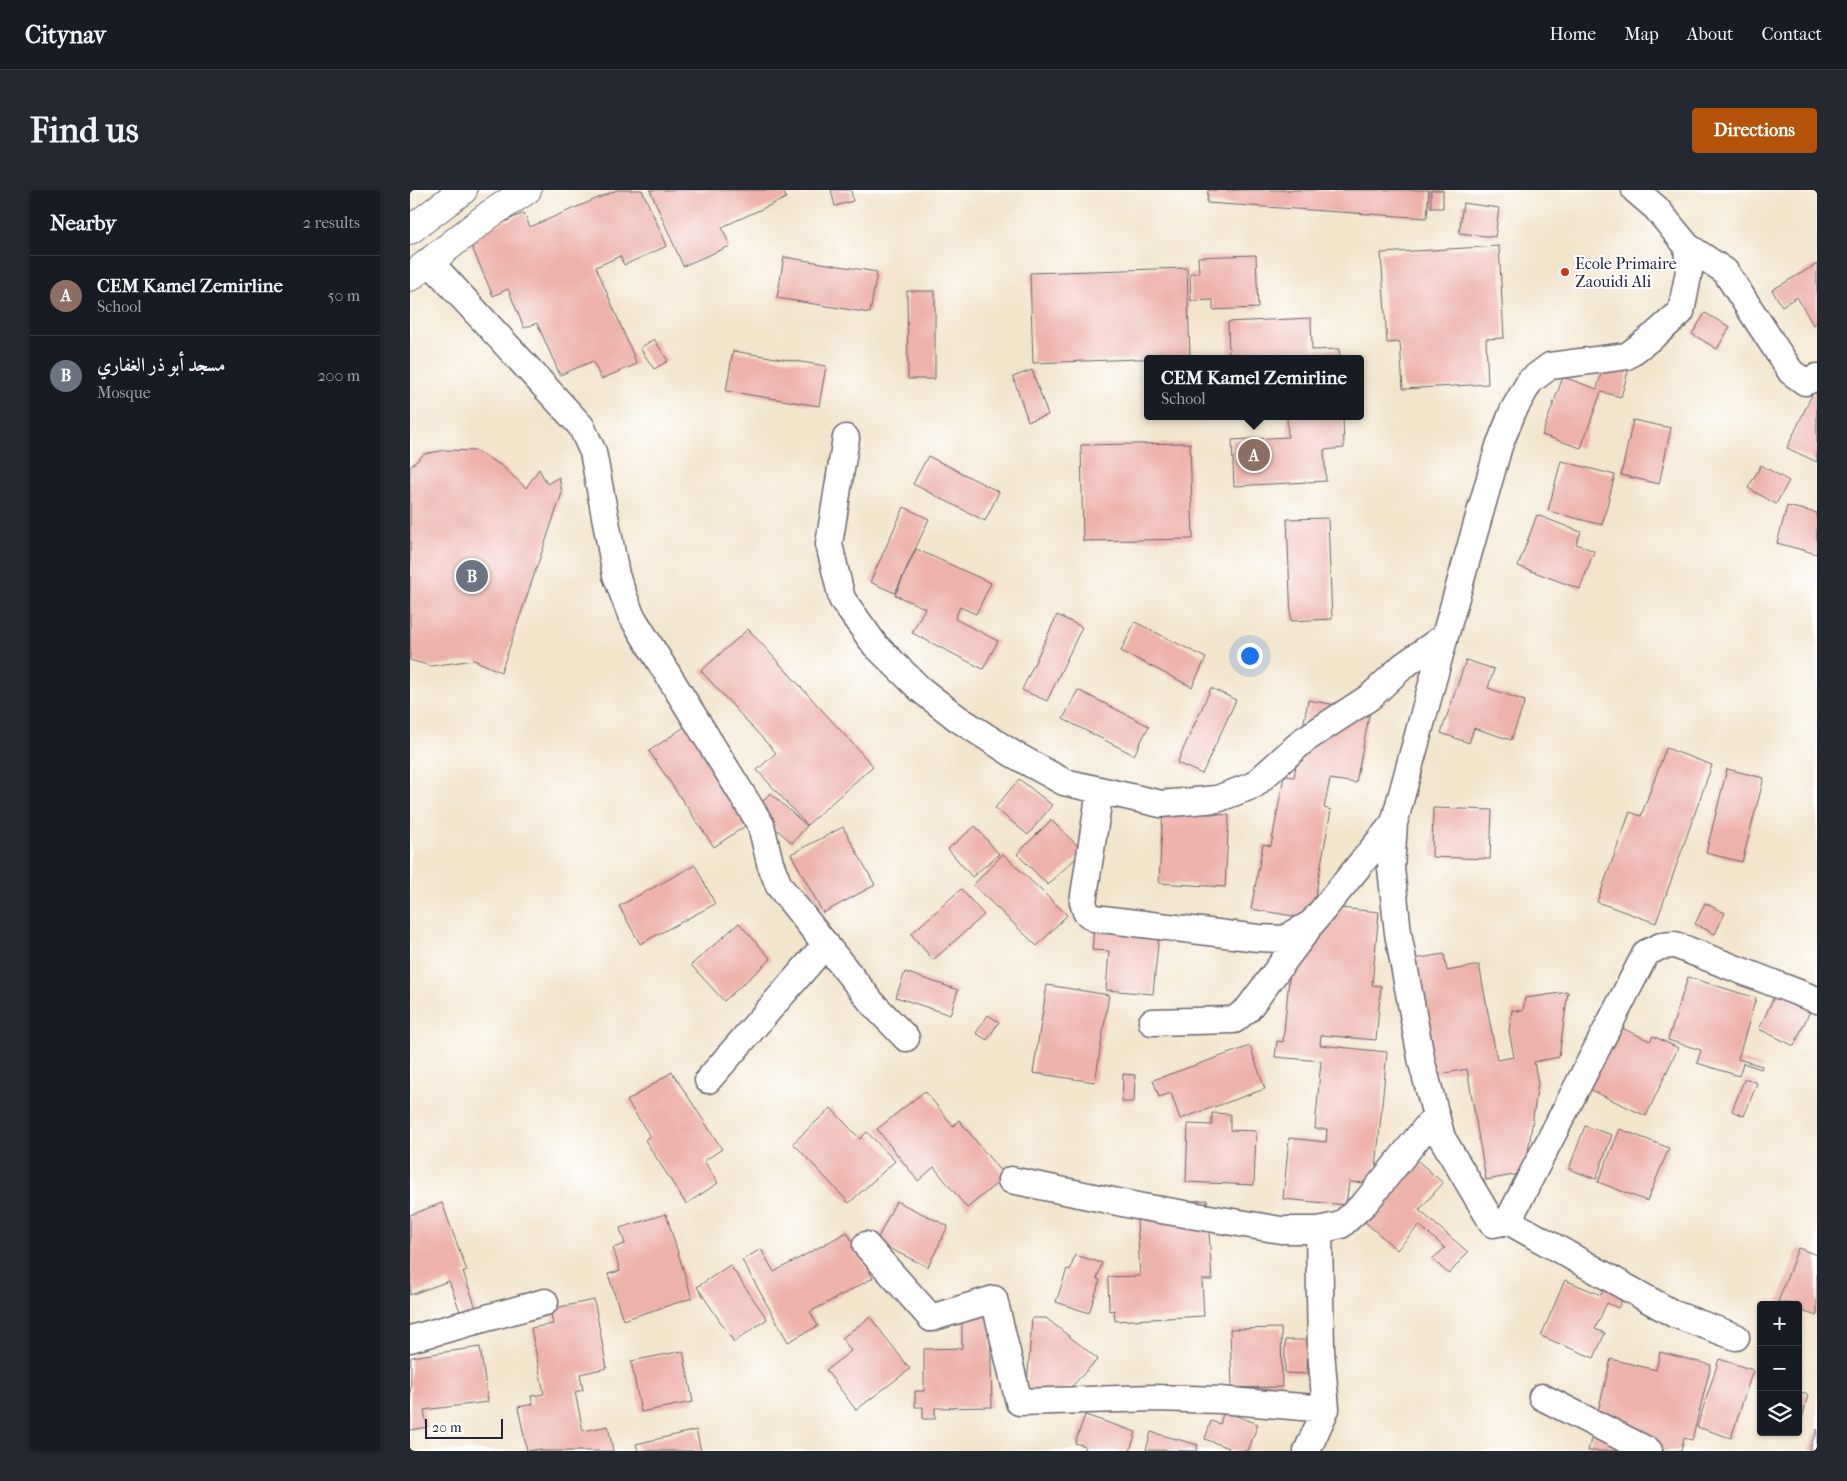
<!DOCTYPE html>
<html lang="en">
<head>
<meta charset="utf-8">
<style>
  body { margin:0; font-family:"IM FELL French Canon",Amiri,serif; background:#242831; color:#f1f3f6 }
  .controls { position:absolute; right:15px; bottom:15px; display:grid; overflow:hidden; border-radius:5px; box-shadow:0 1px 4px #0004 }
  .controls button { width:45px; height:45px; display:grid; place-items:center; padding:0; border:0; border-bottom:1px solid #363941; background:#171b24; color:#f1f3f6; font:25px sans-serif }
  .scale { position:absolute; left:15px; bottom:12px; width:78px; box-sizing:border-box; padding-left:5px; border:2px solid #22223b; border-top:0; font-size:14px; line-height:18px; white-space:nowrap; color:#22223b; -webkit-text-stroke:4px #fff; paint-order:stroke }
  .you { position:absolute; left:839px; top:465px; width:18px; height:18px; margin:-12px; border:4px solid #fff; border-radius:50%; background:#1a73e8; box-shadow:0 0 0 8px #1a73e833 }
  .badge { display:grid; place-items:center; width:32px; height:32px; border-radius:50%; background:#b45309; color:#fff; font-size:16px; font-weight:700 }
  .pin { position:absolute; translate:-50% -50%; border:2px solid #fff; box-shadow:0 1px 5px #0006 }
  .popup { position:absolute; left:734px; top:165px; width:220px; height:65px; box-sizing:border-box; display:grid; place-content:center; border-radius:5px; background:#171b24; filter:drop-shadow(0 1px 4px #0005); font-size:16px; white-space:nowrap; color:#9ea1a6 }
  .popup b { font-size:19px; color:#f1f3f6 }
  .popup::after { content:''; position:absolute; left:50%; top:100%; margin-left:-10px; border:10px solid transparent; border-top-color:#171b24 }
  .list { margin:0; padding:0; list-style:none }
  h2 { display:flex; justify-content:space-between; align-items:center; height:65px; margin:0; padding:0 20px; font-size:21px }
  h2 small { font-size:16px; font-weight:400; color:#9ea1a6 }
  .list li { display:grid; grid-template-columns:32px 1fr auto; gap:15px; align-items:center; box-sizing:border-box; height:80px; padding:0 20px; border-top:1px solid #363941 }
  .list b { display:block; font-size:19px; white-space:nowrap }
  .list p { margin:0; font-size:16px; white-space:nowrap; color:#9ea1a6 }
  .list em { font-size:16px; font-style:normal; color:#9ea1a6 }
  .icon { flex:none; width:28px; height:28px; fill:none; stroke:currentColor; stroke-width:2; stroke-linecap:round; stroke-linejoin:round }
  .map { position:relative; flex:none; width:1407px; height:1261px; overflow:hidden; border-radius:5px }
  header { display:flex; align-items:center; gap:30px; box-sizing:border-box; height:70px; padding:0 25px; background:#171b24; border-bottom:1px solid #363941 }
  header strong { font-size:24px }
  nav { display:flex; gap:28px; margin-inline-start:auto; font-size:18px }
  .intro { display:flex; align-items:center; justify-content:space-between; box-sizing:border-box; height:120px; padding:0 30px }
  h1 { margin:0; font-size:35px }
  .button { padding:12px 22px; border-radius:5px; background:#b45309; color:#fff; font-size:18px; font-weight:700 }
  main { display:flex; gap:30px; padding:0 30px }
  aside { flex:1; background:#171b24; border-radius:5px; box-shadow:0 1px 4px #0004 }
  .map>svg:first-child { display:block }
  .building { fill:#edb2aa }
  .lines { fill:none; stroke-linecap:round; stroke-linejoin:round }
  .minor-casing { stroke:#6b666e; stroke-width:29 }
  .major-casing { stroke:#6b666e; stroke-width:30 }
  .minor { stroke:#fff; stroke-width:26 }
  .major { stroke:#fff; stroke-width:28 }
  .poi-dot { fill:#c8321e; stroke:#fff; stroke-width:2 }
  .labels { text-anchor:middle; stroke-width:4; stroke-linejoin:round; paint-order:stroke }
  .poi-label { font-size:16px; fill:#22223b; stroke:#fff; text-anchor:start }
</style>
</head>
<body>
<header>
<strong>Citynav</strong>
<nav><a>Home</a><a>Map</a><a>About</a><a>Contact</a></nav>
</header>
<div class="intro"><h1>Find us</h1><a class="button">Directions</a></div>
<main>
<aside>
<h2>Nearby<small>2 results</small></h2>
<ul class="list">
<li><span class="badge" style="background:#8d6e63">A</span><div><b>CEM Kamel Zemirline</b><p>School</p></div><em>50 m</em></li>
<li><span class="badge" style="background:#6b7280">B</span><div><b>مسجد أبو ذر الغفاري</b><p>Mosque</p></div><em>200 m</em></li>
</ul>
</aside>
<div class="map">
<svg width="1407" height="1261" viewBox="0 0 1407 1261">
  <rect width="100%" height="100%" fill="#fff"/>
  <filter id="ink" filterUnits="userSpaceOnUse"><feTurbulence type="fractalNoise" baseFrequency=".02" numOctaves="2"/><feDisplacementMap in="SourceGraphic" scale="10" xChannelSelector="R" yChannelSelector="G"/><feConvolveMatrix kernelMatrix="1 2 1 2 8 2 1 2 1" color-interpolation-filters="sRGB"/></filter>
  <filter id="wash" filterUnits="userSpaceOnUse"><feTurbulence type="fractalNoise" baseFrequency=".0096" numOctaves="4" result="noise"/><feDisplacementMap in="SourceGraphic" scale="20" xChannelSelector="R" yChannelSelector="G"/><feGaussianBlur stdDeviation="1.12" result="paint"/><feColorMatrix in="noise" values="0 0 0 0 0 0 0 0 0 0 0 0 0 0 0 0 0 1.4 0 .05"/><feComposite in="paint" operator="in"/></filter>
  <g filter="url(#wash)">
    <rect width="100%" height="100%" fill="#f3e5cc"/>
    <g id="blocks">
      <path class="building" d="M 207,0 L 232,0 L 257,56 L 214,75 L 210,66 L 186,77 L 227,174 L 191,189 L 183,171 L 150,185 L 127,133 L 114,138 L 98,99 L 83,106 L 58,48 L 114,23 L 120,37 Z
        M 240,0 L 373,0 L 376,8 L 312,37 L 320,56 L 273,76 Z
        M 421,0 L 441,0 L 443,11 L 425,16 Z
        M 798,0 L 1019,0 L 1017,28 L 797,13 Z
        M 1021,0 L 1033,0 L 1033,18 L 1021,18 Z
        M 1053,13 L 1089,18 L 1085,47 L 1049,43 Z
        M 1089,56 L 1094,148 L 1076,149 L 1078,194 L 993,199 L 990,152 L 977,153 L 971,63 Z
        M 846,65 L 848,118 L 803,120 L 803,110 L 781,111 L 780,83 L 789,83 L 788,67 Z
        M 374,67 L 467,82 L 460,123 L 367,108 Z
        M 1407,74 L 1407,132 L 1403,135 L 1387,107 L 1372,116 L 1362,100 Z
        M 777,78 L 780,167 L 623,173 L 620,83 Z
        M 497,101 L 525,101 L 525,189 L 498,189 Z
        M 1295,123 L 1320,137 L 1307,159 L 1282,144 Z
        M 901,128 L 902,160 L 929,159 L 930,169 L 819,169 L 818,132 Z
        M 244,149 L 258,171 L 244,179 L 230,158 Z
        M 1197,160 L 1222,167 L 1211,207 L 1191,202 L 1171,258 L 1132,245 L 1153,187 L 1187,199 Z
        M 323,161 L 416,176 L 409,216 L 316,201 Z
        M 622,180 L 638,225 L 618,231 L 603,187 Z
        M 1407,194 L 1407,272 L 1377,258 Z
        M 877,226 L 933,226 L 934,258 L 914,260 L 916,291 L 824,296 L 822,250 L 878,247 Z
        M 1223,230 L 1261,238 L 1249,294 L 1211,285 Z
        M 780,253 L 783,349 L 673,351 L 671,255 Z
        M 35,260 L 66,261 L 92,276 L 116,298 L 129,279 L 137,294 L 149,287 L 152,303 L 91,482 L 64,470 L 21,476 L 0,470 L 0,277 L 14,264 Z
        M 518,266 L 589,302 L 575,331 L 503,294 Z
        M 1151,271 L 1205,285 L 1192,335 L 1138,321 Z
        M 1351,275 L 1379,291 L 1366,314 L 1338,298 Z
        M 1377,316 L 1407,323 L 1407,364 L 1367,353 Z
        M 494,317 L 519,329 L 485,403 L 460,392 Z
        M 1127,325 L 1171,342 L 1166,354 L 1184,361 L 1170,399 L 1108,376 Z
        M 918,328 L 922,429 L 881,431 L 877,329 Z
        M 506,359 L 581,393 L 566,424 L 550,417 L 545,429 L 588,451 L 573,479 L 502,443 L 515,418 L 485,405 Z
        M 647,425 L 672,437 L 637,511 L 612,500 Z
        M 725,432 L 796,468 L 782,497 L 711,461 Z
        M 338,439 L 463,576 L 397,635 L 347,580 L 366,563 L 291,481 Z
        M 1056,470 L 1084,479 L 1078,498 L 1115,511 L 1101,550 L 1064,538 L 1059,553 L 1031,543 Z
        M 801,498 L 826,510 L 792,584 L 767,573 Z
        M 668,500 L 739,536 L 724,565 L 653,529 Z
        M 898,510 L 960,521 L 946,593 L 920,589 L 914,618 L 921,620 L 901,729 L 841,719 L 853,654 L 861,656 L 874,586 L 884,587 Z
        M 276,536 L 341,632 L 304,657 L 239,561 Z
        M 1256,558 L 1302,575 L 1246,733 L 1187,712 L 1220,622 L 1231,626 Z
        M 1317,579 L 1354,588 L 1332,672 L 1296,663 Z
        M 609,589 L 642,615 L 618,645 L 585,618 Z
        M 754,599 L 769,600 L 768,622 L 819,625 L 815,697 L 749,693 Z
        M 360,603 L 397,636 L 382,653 L 345,620 Z
        M 1023,618 L 1082,620 L 1080,669 L 1022,667 Z
        M 641,630 L 673,661 L 638,695 L 607,664 Z
        M 565,636 L 589,664 L 562,687 L 538,659 Z
        M 433,637 L 465,695 L 413,723 L 381,664 Z
        M 593,664 L 657,725 L 627,756 L 563,695 Z
        M 285,675 L 305,714 L 230,754 L 209,716 Z
        M 551,699 L 574,725 L 523,770 L 501,744 Z
        M 1295,713 L 1315,723 L 1305,744 L 1285,734 Z
        M 910,716 L 969,722 L 962,795 L 971,796 L 966,850 L 911,845 L 910,855 L 977,862 L 965,989 L 992,957 L 1033,993 L 1009,1020 L 1058,1062 L 1039,1084 L 1022,1069 L 1035,1058 L 1009,1035 L 987,1060 L 939,1018 L 960,993 L 939,992 L 936,1015 L 873,1009 L 879,948 L 916,952 L 917,939 L 905,939 L 911,871 L 865,867 L 867,851 L 873,852 L 883,748 L 907,750 Z
        M 329,733 L 361,769 L 314,811 L 281,775 Z
        M 684,738 L 749,744 L 743,804 L 696,800 L 699,761 L 682,760 Z
        M 1034,764 L 1037,781 L 1069,775 L 1087,870 L 1104,867 L 1099,841 L 1102,820 L 1113,821 L 1115,808 L 1158,802 L 1149,867 L 1124,872 L 1128,893 L 1115,983 L 1076,990 L 1057,879 L 1025,885 L 1004,769 Z
        M 495,782 L 548,800 L 540,825 L 486,807 Z
        M 1278,787 L 1346,808 L 1328,869 L 1352,876 L 1351,879 L 1333,873 L 1329,886 L 1287,873 L 1291,860 L 1258,850 Z
        M 1371,792 L 1406,808 L 1384,856 L 1349,839 Z
        M 637,795 L 699,805 L 685,892 L 623,883 Z
        M 578,825 L 589,832 L 577,850 L 566,843 Z
        M 1199,832 L 1240,851 L 1243,846 L 1268,858 L 1236,926 L 1170,895 Z
        M 840,856 L 855,899 L 770,929 L 761,903 L 749,907 L 743,890 Z
        M 262,882 L 312,959 L 294,971 L 308,993 L 276,1014 L 235,950 L 240,946 L 217,911 Z
        M 713,884 L 725,885 L 724,912 L 712,912 Z
        M 1335,888 L 1347,893 L 1334,926 L 1322,921 Z
        M 515,901 L 543,936 L 549,930 L 595,987 L 557,1018 L 524,977 L 508,991 L 467,939 Z
        M 421,918 L 450,949 L 457,942 L 485,971 L 439,1013 L 383,953 Z
        M 802,923 L 820,924 L 820,940 L 846,941 L 844,995 L 776,992 L 778,934 L 802,935 Z
        M 1175,936 L 1202,945 L 1186,989 L 1159,979 Z
        M 1210,939 L 1259,958 L 1237,1011 L 1188,992 Z
        M 797,1010 L 802,1090 L 792,1090 L 794,1126 L 705,1131 L 704,1120 L 699,1121 L 698,1087 L 730,1086 L 727,1029 L 737,1014 Z
        M 486,1011 L 538,1036 L 518,1077 L 466,1052 Z
        M 32,1013 L 57,1081 L 53,1082 L 69,1126 L 54,1132 L 39,1091 L 0,1105 L 0,1025 Z
        M 256,1024 L 282,1108 L 213,1130 L 198,1084 L 210,1081 L 203,1058 L 215,1054 L 210,1038 Z
        M 437,1042 L 463,1088 L 400,1122 L 408,1136 L 378,1152 L 332,1070 L 351,1059 L 364,1082 Z
        M 1388,1058 L 1407,1065 L 1407,1126 L 1388,1120 L 1388,1115 L 1368,1112 Z
        M 665,1065 L 692,1073 L 687,1089 L 690,1090 L 679,1123 L 646,1112 L 657,1079 L 660,1080 Z
        M 320,1075 L 357,1129 L 324,1152 L 287,1097 Z
        M 1155,1090 L 1191,1105 L 1196,1093 L 1216,1101 L 1208,1118 L 1197,1113 L 1185,1139 L 1195,1143 L 1184,1168 L 1131,1146 Z
        M 184,1110 L 197,1178 L 170,1184 L 173,1200 L 165,1202 L 173,1241 L 198,1236 L 203,1261 L 131,1261 L 131,1259 L 117,1261 L 108,1217 L 123,1214 L 121,1206 L 134,1204 L 121,1138 L 143,1134 L 140,1119 Z
        M 552,1126 L 580,1126 L 582,1217 L 525,1218 L 525,1229 L 513,1229 L 513,1217 L 505,1217 L 505,1201 L 514,1201 L 514,1159 L 552,1158 Z
        M 460,1127 L 500,1179 L 446,1220 L 416,1180 L 441,1161 L 432,1148 Z
        M 622,1128 L 636,1128 L 688,1169 L 661,1197 L 616,1211 Z
        M 871,1138 L 872,1197 L 822,1198 L 820,1139 Z
        M 875,1150 L 898,1150 L 897,1184 L 875,1183 Z
        M 70,1157 L 78,1212 L 14,1220 L 17,1237 L 0,1240 L 1,1167 Z
        M 273,1161 L 283,1212 L 231,1222 L 221,1171 Z
        M 1250,1162 L 1301,1175 L 1282,1250 L 1274,1248 L 1271,1261 L 1178,1261 L 1201,1169 L 1246,1180 Z
        M 1309,1169 L 1343,1180 L 1321,1248 L 1287,1237 Z
        M 1388,1202 L 1398,1205 L 1389,1240 L 1388,1240 Z
        M 814,1221 L 848,1234 L 838,1261 L 817,1261 L 819,1258 L 795,1249 L 801,1231 L 810,1234 Z
        M 675,1225 L 726,1242 L 720,1261 L 673,1261 L 675,1256 L 665,1253 Z
        M 1407,1239 L 1407,1261 L 1399,1261 Z
        M 286,1240 L 291,1261 L 228,1261 L 226,1254 Z
        M 741,1242 L 788,1255 L 786,1261 L 736,1260 Z"/>
    </g>
  </g>
  <g filter="url(#ink)">
    <use href="#blocks" fill-opacity="0" stroke="#6b666e" stroke-width="1"/>
    <g class="lines">
      <defs>
        <path id="minor" d="M 1277,56 L 1315,81 L 1381,182 L 1395,192 L 1407,187
          M 19,71 L 171,236 L 183,262 L 206,385 L 221,425 L 351,635 L 360,673 L 369,696 L 463,814 L 496,848
          M 436,248 L 419,354 L 432,409 L 465,455 L 510,499 L 547,528 L 603,564 L 654,592 L 751,614 L 807,609 L 844,595 L 894,550 L 960,507 L 993,476 L 1035,446 L 1089,256 L 1103,221 L 1120,191 L 1140,176 L 1217,166 L 1246,144 L 1271,122 L 1279,81 L 1277,56 L 1246,18 L 1225,0
          M 1035,446 L 984,633 L 981,678 L 988,743 L 1012,873 L 1032,948 L 1083,1034 L 1098,1031 L 1236,763 L 1251,756 L 1265,755 L 1407,810
          M 690,601 L 673,712 L 676,722 L 684,728 L 848,748 L 874,749 L 902,733 L 984,633
          M 742,832 L 824,830 L 838,819 L 897,740
          M 298,890 L 416,754
          M 601,990 L 727,1016 L 871,1040 L 909,1040 L 931,1035 L 955,1013 L 1026,925
          M 1098,1031 L 1264,1124 L 1326,1147
          M 456,1055 L 521,1128 L 584,1109 L 609,1212 L 745,1208 L 810,1210 L 916,1219
          M 0,1149 L 135,1112
          M 1132,1207 L 1239,1261
          M 897,1261 L 916,1219 L 911,1161 L 909,1040"/>
        <path id="major" d="M 0,40 L 53,0
          M 0,87 L 79,25 L 117,0"/>
      </defs>
      <use href="#minor" class="minor-casing"/>
      <use href="#major" class="major-casing"/>
      <use href="#minor" class="minor"/>
      <use href="#major" class="major"/>
    </g>
  </g>
  <circle class="poi-dot" cx="1155" cy="82" r="5"/>
  <g class="labels">
    <g class="poi-label">
      <text x="1165" y="79">Ecole Primaire<tspan x="1165" dy="18">Zaouidi Ali</tspan></text>
    </g>
  </g>
</svg>
<div class="controls">
<button>+</button>
<button>−</button>
<button><svg class="icon" aria-label="layers" viewBox="0 0 24 24"><path d="M12 4l9 5-9 5-9-5zM3 14l9 5 9-5"/></svg></button>
</div>
<div class="scale">20 m</div>
<div class="you"></div>
<div class="pin badge" style="left:844px;top:265px;background:#8d6e63">A</div>
<div class="popup"><b>CEM Kamel Zemirline</b>School</div>
<div class="pin badge" style="left:62px;top:386px;background:#6b7280">B</div>
</div>
</main>
</body>
</html>
